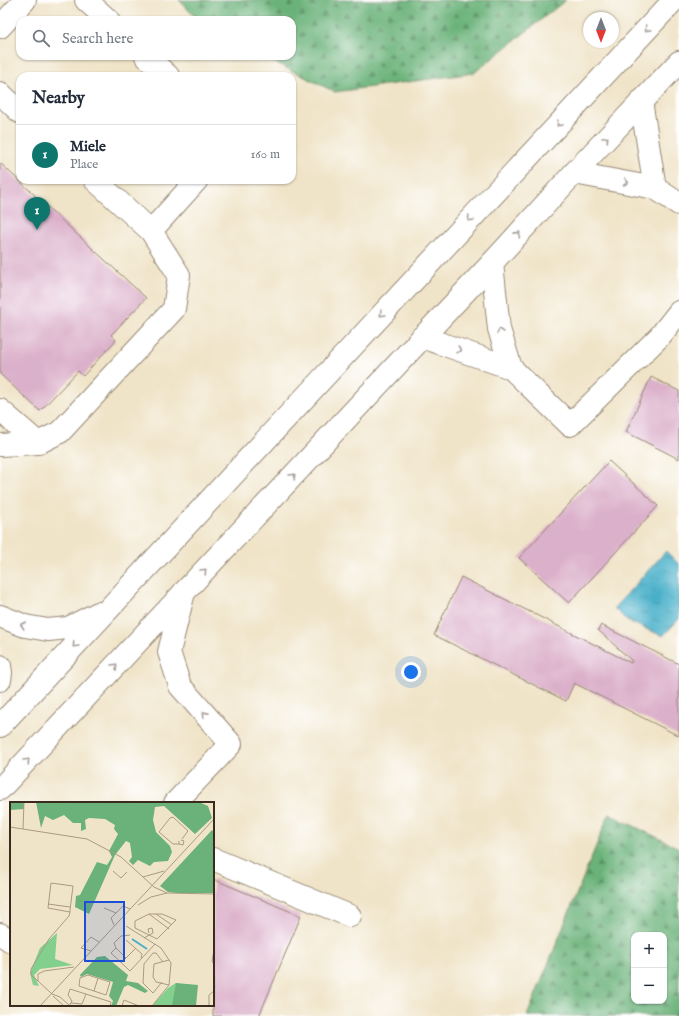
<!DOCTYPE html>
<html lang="en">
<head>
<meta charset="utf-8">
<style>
  body { margin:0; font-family:"IM FELL English",serif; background:#f6f6f7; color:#1f2937 }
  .controls { position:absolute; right:12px; bottom:12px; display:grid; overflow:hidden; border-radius:8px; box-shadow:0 1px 3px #0004 }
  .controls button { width:36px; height:36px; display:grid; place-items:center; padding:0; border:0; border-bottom:1px solid #e0e1e3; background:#fff; color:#1f2937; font:20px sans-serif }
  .compass { position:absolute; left:583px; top:12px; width:36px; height:36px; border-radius:50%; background:#fff; box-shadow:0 1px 3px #0004; rotate:180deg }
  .you { position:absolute; left:411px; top:672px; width:14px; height:14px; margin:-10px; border:3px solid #fff; border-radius:50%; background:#1a73e8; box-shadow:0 0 0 6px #1a73e833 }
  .badge { display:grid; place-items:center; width:26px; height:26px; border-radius:50%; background:#0f766e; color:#fff; font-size:13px; font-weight:700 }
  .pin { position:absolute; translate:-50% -33px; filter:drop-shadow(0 1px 2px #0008) }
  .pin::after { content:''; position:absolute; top:21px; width:14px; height:12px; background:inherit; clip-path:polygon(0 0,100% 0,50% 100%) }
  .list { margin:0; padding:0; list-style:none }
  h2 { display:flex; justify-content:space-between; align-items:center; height:52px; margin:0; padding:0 16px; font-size:17px }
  h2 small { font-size:13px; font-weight:400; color:#747a83 }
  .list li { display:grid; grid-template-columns:26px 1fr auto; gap:12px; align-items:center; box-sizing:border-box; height:60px; padding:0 16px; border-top:1px solid #e0e1e3 }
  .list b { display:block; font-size:15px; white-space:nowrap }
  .list p { margin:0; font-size:13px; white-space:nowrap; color:#747a83 }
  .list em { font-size:13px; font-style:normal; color:#747a83 }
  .icon { flex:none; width:22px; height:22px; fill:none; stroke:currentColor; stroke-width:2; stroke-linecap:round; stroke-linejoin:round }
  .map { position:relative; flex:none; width:679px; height:1016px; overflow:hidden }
  .search { position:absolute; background:#fff; box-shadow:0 1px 3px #0004; left:16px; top:16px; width:280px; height:44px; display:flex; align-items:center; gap:10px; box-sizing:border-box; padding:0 14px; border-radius:12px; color:#747a83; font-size:15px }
  .panel { position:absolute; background:#fff; box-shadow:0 1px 3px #0004; left:16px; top:72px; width:280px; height:112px; border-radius:12px }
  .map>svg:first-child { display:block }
  .forest { fill:url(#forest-firs); stroke:#526e4c; fill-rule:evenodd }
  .water { fill:url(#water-ripples); stroke:#426d74 }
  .building { fill:#dbb0ca }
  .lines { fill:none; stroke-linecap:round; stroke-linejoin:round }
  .minor-casing { stroke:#968773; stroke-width:24 }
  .highway-casing { stroke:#968773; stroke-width:24 }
  .minor { stroke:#fff; stroke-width:22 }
  .highway { stroke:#fff; stroke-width:22 }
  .oneway { stroke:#a79f9a }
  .inset-river { fill:none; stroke:#4ab0c9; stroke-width:2 }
  .inset-road { fill:none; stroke:#a89a84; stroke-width:1 }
  .view { fill:#1d4ed8; fill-opacity:0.15; stroke:#1d4ed8; stroke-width:2 }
  .inset-edge { fill:none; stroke:#3b2a1e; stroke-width:2 }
</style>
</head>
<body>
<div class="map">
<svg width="679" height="1016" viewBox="0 0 679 1016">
  <defs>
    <pattern id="forest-firs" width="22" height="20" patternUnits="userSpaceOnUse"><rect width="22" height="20" fill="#6ab279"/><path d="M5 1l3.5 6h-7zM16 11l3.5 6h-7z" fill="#589163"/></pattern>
    <pattern id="water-ripples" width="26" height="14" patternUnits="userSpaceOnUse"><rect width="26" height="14" fill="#4ab0c9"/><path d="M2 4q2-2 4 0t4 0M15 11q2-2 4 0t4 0" fill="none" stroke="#3f8fa3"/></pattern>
  </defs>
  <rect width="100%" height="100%" fill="#fff"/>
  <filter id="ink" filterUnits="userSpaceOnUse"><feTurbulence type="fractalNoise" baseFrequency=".025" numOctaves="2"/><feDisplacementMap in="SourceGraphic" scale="8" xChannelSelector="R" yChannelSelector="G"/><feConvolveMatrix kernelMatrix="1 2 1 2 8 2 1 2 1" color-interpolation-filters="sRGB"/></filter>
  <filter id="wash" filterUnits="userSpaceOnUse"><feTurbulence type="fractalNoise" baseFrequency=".012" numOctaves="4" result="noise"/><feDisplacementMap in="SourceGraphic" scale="16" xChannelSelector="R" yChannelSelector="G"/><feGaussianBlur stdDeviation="0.9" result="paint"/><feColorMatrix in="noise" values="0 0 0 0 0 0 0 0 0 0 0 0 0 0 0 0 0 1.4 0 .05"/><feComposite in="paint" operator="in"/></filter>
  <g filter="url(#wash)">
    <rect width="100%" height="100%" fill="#f0e4c8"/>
    <path class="forest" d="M 179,0 L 566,0 L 474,73 L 335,92 L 262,56 L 292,56 L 292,20 L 198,20 Z
      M 609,814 L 679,848 L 679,1016 L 527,1016 ZM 634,935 L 664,935 L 664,1001 L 634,1001 Z"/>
    <path class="water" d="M 666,551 L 679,564 L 679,619 L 663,636 L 627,621 L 614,608 Z"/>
    <g id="blocks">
      <path class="building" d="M 0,163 L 146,298 L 111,335 L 116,340 L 83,376 L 78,371 L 40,411 L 0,374 Z
        M 651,377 L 679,391 L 679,459 L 626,432 Z
        M 609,461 L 658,506 L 569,603 L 519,558 Z
        M 461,577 L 631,663 L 632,661 L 598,630 L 601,625 L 679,664 L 679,736 L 574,683 L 566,701 L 434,635 Z
        M 213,879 L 301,916 L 259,1016 L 213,1016 Z"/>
    </g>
  </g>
  <g filter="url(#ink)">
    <use href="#blocks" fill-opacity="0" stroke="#968773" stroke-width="1"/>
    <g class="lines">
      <defs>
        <path id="minor" d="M 86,0 L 108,20
          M 0,27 L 25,0
          M 146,56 L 168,76
          M 0,93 L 20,112
          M 641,101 L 655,188
          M 574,173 L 655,188 L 679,204
          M 95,180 L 151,231
          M 492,263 L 499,329 L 511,368
          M 422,337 L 511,368 L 570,425 L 660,336 L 679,312
          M 0,410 L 38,443
          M 0,445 L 38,443 L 60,432 L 174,309 L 179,275 L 151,231 L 197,180
          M 175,803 L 231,744 L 180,686 L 169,652 L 184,592
          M 213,859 L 350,916
          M 0,934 L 11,941"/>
        <path id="highway" d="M 0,616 L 25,626 L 48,630 L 68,628 L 98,613
          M 0,666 L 1,673 L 0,680
          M 0,726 L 674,0
          M 0,789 L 492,263 L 574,173 L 679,62"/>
      </defs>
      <use href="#minor" class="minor-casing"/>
      <use href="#highway" class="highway-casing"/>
      <use href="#minor" class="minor"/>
      <use href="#highway" class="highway"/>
    </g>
    <defs><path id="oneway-chevron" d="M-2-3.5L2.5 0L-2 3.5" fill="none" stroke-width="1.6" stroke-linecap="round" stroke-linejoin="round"/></defs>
    <g class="oneway">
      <use href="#oneway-chevron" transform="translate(647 29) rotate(133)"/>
      <use href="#oneway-chevron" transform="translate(559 124) rotate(133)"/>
      <use href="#oneway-chevron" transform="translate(606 139) rotate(-47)"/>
      <use href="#oneway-chevron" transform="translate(626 182) rotate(10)"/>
      <use href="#oneway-chevron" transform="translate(470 219) rotate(133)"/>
      <use href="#oneway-chevron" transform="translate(518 234) rotate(-48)"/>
      <use href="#oneway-chevron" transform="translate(382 314) rotate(133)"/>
      <use href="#oneway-chevron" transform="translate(500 331) rotate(-104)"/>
      <use href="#oneway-chevron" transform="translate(459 350) rotate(19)"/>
      <use href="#oneway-chevron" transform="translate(293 476) rotate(-47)"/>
      <use href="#oneway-chevron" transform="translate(204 571) rotate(-47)"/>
      <use href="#oneway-chevron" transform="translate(23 625) rotate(-163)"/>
      <use href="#oneway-chevron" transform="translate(75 645) rotate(133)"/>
      <use href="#oneway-chevron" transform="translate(115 666) rotate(-47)"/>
      <use href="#oneway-chevron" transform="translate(205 714) rotate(-132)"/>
      <use href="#oneway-chevron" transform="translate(27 761) rotate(-47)"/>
    </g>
  </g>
  <g transform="translate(10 802)">
    <rect width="204" height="204" fill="#f0e4c8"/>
    <path d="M 47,131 L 45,157 L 63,163 L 30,167 L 24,173 L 29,184 L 23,183 L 20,171 L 30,146 Z" fill="#83d08e"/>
    <path d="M 0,0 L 14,0 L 14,7 L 0,8 ZM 26,0 L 189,0 L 198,4 L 202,16 L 185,32 L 154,4 L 145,5 L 143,18 L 146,30 L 160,44 L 162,50 L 158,59 L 144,60 L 140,64 L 128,58 L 123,63 L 119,59 L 122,55 L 120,41 L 116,39 L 105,53 L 79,112 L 65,105 L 66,94 L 70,93 L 87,60 L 97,63 L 102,55 L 99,49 L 108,32 L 104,27 L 105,23 L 95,17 L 79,16 L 75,18 L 76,27 L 71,29 L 71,21 L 63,21 L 54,13 L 43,18 L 35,14 L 31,26 ZM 202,28 L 204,30 L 204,91 L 167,91 L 158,90 L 150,84 ZM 95,154 L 118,173 L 116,179 L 128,181 L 138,189 L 135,191 L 118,183 L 114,185 L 106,204 L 101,204 L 103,199 L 99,194 L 103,180 L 77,172 L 71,175 L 70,173 L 87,155 ZM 166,181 L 188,183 L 186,204 L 151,204 L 159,187 Z" fill="#6ab279"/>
    <path d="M 166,181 L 162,204 L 142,204 L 158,186 Z" fill="#83d08e"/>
    <path class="inset-river" d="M 122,137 L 137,147"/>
    <path class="inset-road" d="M 0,25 L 77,37 L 111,55 L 144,85 L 157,91 L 204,92M 13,27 L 14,0M 169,39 L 169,42 L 173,43 L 174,39 L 171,38M 169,42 L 163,42 L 149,30 L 160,16 L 163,15 L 178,29 L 172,37M 103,69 L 111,76 L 117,70M 133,75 L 154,69M 38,102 L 60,105M 128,103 L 141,95 L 157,91M 94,106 L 106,111M 139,112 L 152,112 L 166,118 L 147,137 L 125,126 L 125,119 ZM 139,112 L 159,127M 146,112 L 162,123M 104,123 L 101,116 L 113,104 L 120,107M 116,124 L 151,146 L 161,161 L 159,183 L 142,204M 120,133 L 111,134 L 104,141 L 106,146 L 101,151 L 120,169 L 145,142M 134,136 L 143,131 L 142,126 L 138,127 L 139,131M 116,138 L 132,152 L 131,156M 106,146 L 116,156M 204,148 L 202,159 L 204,163M 81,149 L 71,146 L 81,135 L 89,140M 111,161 L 126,146M 78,173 L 100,180 L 96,193 L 69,184 L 70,176 ZM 28,179 L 21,173 L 21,167 L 39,137 L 59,114 L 60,110 L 60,108 L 63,84 L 41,81 L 38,106 L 60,110M 152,180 L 143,191 L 133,181 L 134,162 L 143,151 L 146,151 L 153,160M 159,183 L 146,180 L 143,175 L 144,162 L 159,158M 84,189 L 88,176M 43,194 L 54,204M 50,195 L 59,203M 50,195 L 42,192 L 28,179 L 28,172 L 34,169 L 64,165M 61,201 L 72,202 L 76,192M 30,204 L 204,17M 59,204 L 62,199 L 58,193 L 60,187 L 101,200 L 100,204M 112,204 L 114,198 L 129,204M 199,204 L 199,193 L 204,189"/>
    <path class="view" d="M 75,100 L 114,100 L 114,159 L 75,159 Z"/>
    <rect width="204" height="204" class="inset-edge"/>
  </g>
</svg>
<div class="controls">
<button>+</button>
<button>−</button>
</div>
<svg class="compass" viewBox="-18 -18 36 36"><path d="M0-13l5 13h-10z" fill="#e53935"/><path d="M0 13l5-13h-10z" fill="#747a83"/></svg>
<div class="you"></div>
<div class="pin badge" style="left:37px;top:230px">1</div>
<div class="search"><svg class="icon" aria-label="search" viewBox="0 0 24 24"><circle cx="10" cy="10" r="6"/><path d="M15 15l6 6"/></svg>Search here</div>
<section class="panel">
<h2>Nearby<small></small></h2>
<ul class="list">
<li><span class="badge">1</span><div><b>Miele</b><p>Place</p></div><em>160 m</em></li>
</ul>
</section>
</div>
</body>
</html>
